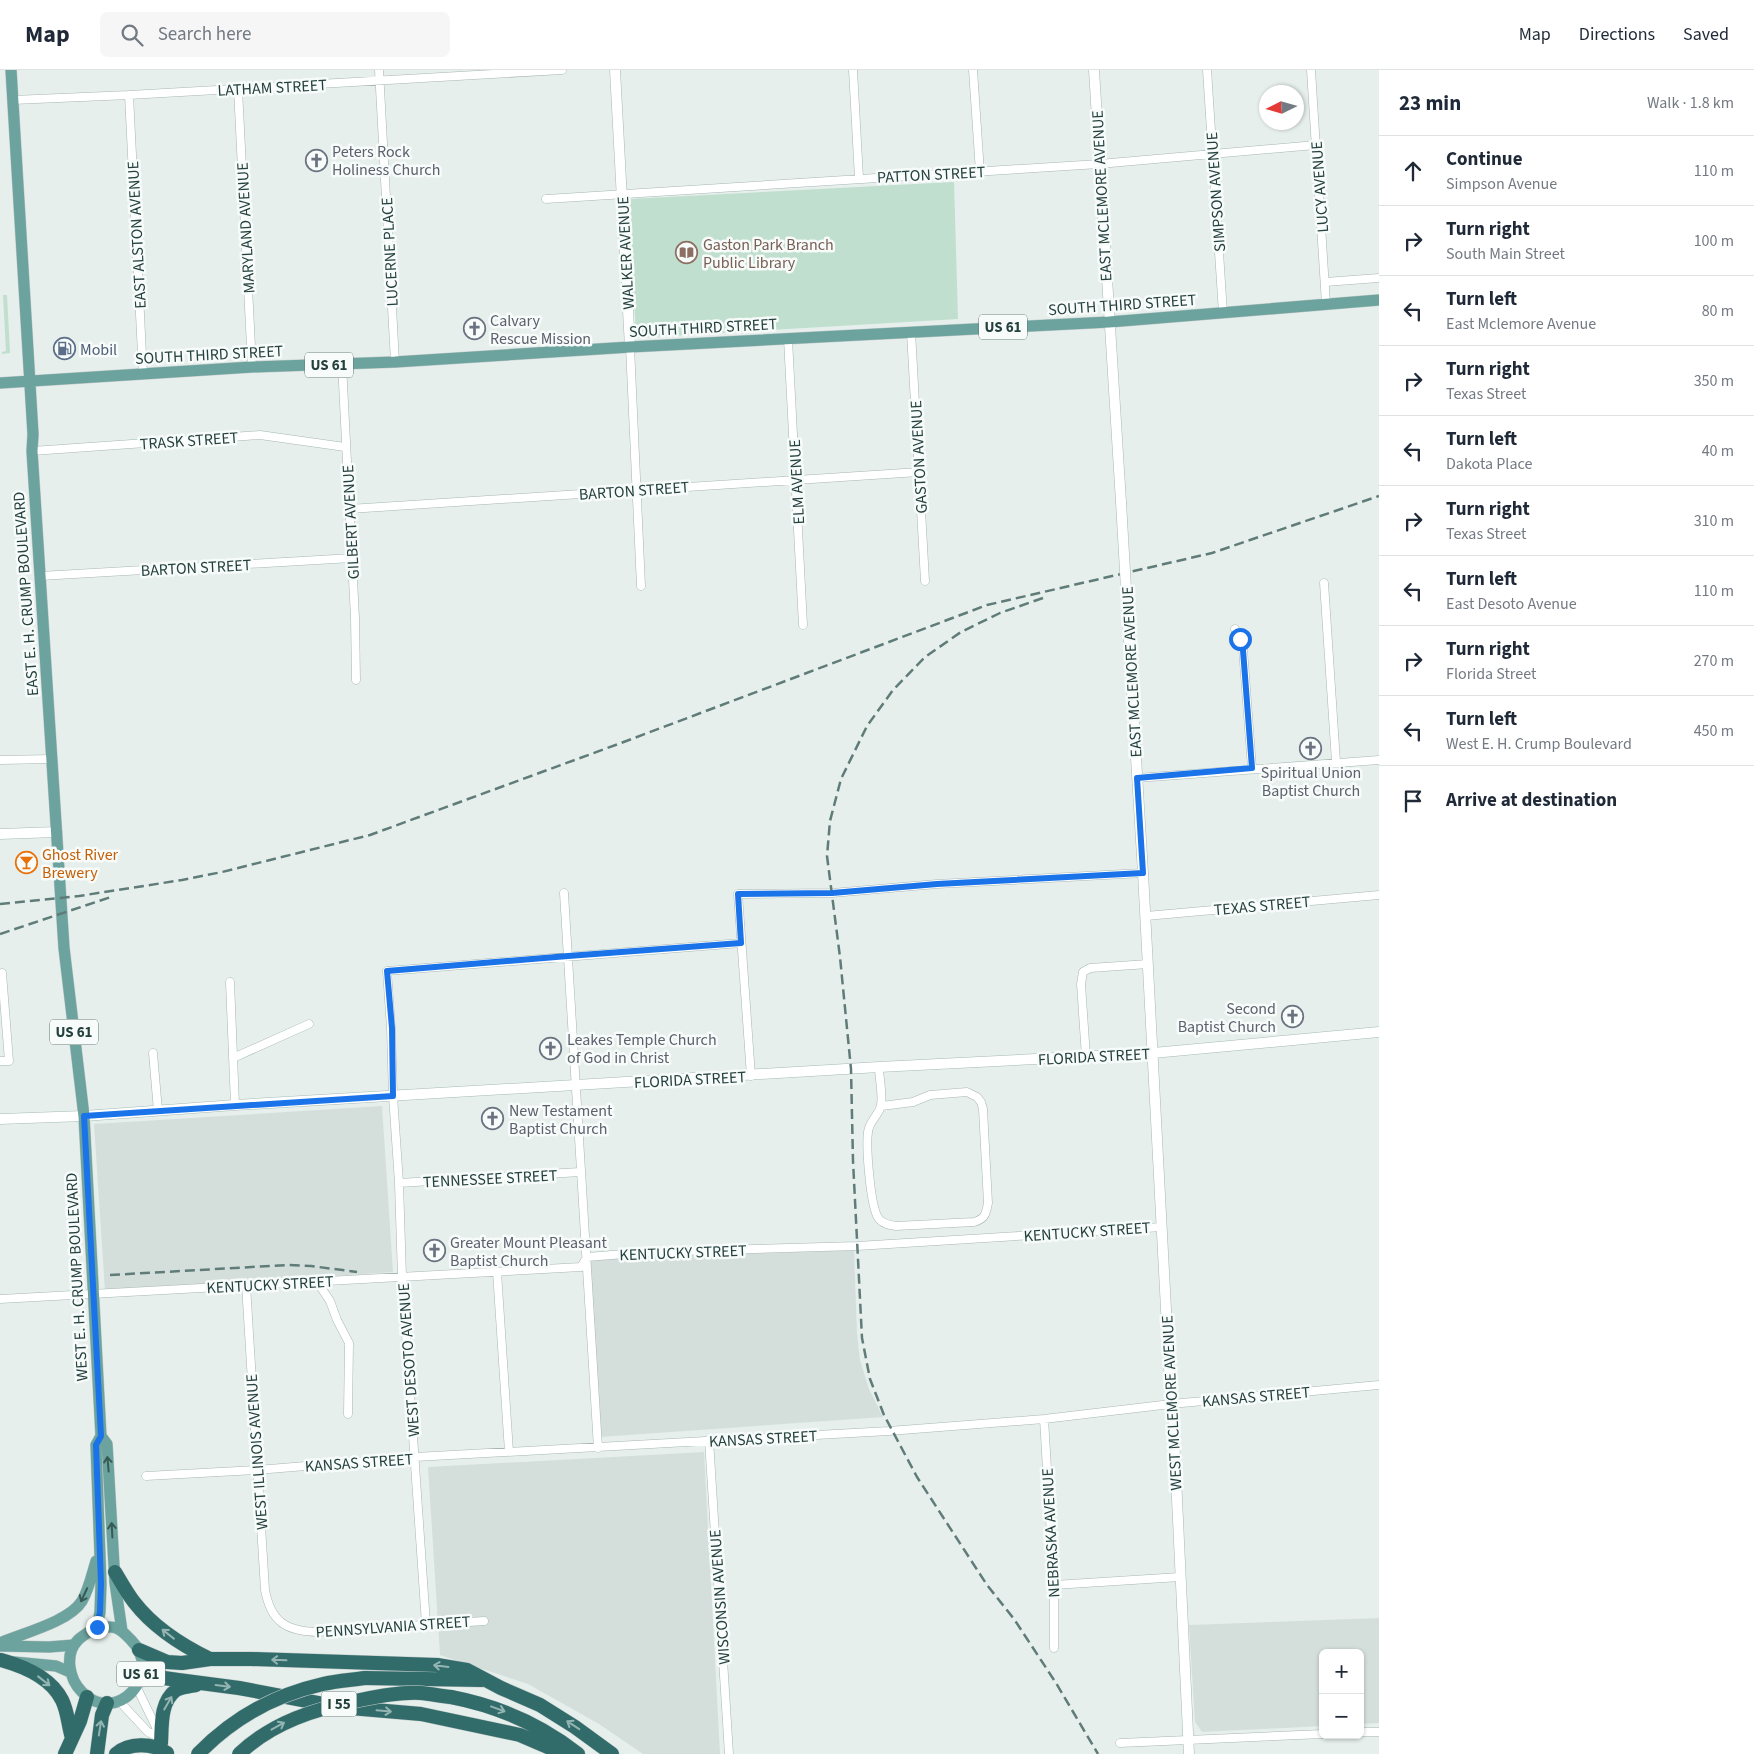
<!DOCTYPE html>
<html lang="en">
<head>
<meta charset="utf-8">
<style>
  body { margin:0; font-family:"Source Sans 3",sans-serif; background:#f6f6f7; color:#1f2937 }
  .controls { position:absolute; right:15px; bottom:15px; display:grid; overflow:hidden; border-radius:8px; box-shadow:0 1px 4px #0004 }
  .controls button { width:45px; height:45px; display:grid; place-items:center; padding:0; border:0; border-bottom:1px solid #e0e1e3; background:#fff; color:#1f2937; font:25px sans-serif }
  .compass { position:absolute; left:1259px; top:15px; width:45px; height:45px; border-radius:50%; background:#fff; box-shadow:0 1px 4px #0004; rotate:265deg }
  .stop { position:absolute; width:15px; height:15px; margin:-11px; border:4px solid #1a73e8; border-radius:50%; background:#fff }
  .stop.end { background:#1a73e8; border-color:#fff; box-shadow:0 1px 5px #0008 }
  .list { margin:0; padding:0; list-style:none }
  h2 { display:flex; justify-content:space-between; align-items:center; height:65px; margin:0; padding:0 20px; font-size:21px }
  h2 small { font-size:16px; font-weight:400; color:#747a83 }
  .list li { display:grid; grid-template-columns:32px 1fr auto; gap:15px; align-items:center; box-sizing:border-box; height:70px; padding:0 20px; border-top:1px solid #e0e1e3 }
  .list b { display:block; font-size:19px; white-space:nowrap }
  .list p { margin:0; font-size:16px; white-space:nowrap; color:#747a83 }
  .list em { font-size:16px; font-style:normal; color:#747a83 }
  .icon { flex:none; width:28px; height:28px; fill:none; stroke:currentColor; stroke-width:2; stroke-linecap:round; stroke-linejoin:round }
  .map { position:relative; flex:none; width:1379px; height:1684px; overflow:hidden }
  header { display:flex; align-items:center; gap:30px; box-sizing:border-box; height:70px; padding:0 25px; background:#fff; border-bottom:1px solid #e0e1e3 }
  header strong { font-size:24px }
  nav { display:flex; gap:28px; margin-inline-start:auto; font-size:18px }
  .search { width:350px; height:45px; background:#f6f6f7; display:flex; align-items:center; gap:12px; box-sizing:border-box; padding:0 18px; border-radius:8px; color:#747a83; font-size:19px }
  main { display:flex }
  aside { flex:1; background:#fff }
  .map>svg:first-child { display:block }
  .built { fill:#d4dfdc }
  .green { fill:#c0dfce }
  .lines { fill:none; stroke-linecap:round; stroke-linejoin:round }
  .street-casing { stroke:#a8b7b4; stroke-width:9 }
  .secondary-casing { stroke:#a5bab6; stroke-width:11 }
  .primary-casing { stroke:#c2cac9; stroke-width:12 }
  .highway-casing { stroke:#c2cac9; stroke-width:15 }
  .street { stroke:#fff; stroke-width:8 }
  .secondary { stroke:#fff; stroke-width:10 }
  .primary { stroke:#6ca39e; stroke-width:11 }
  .highway { stroke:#316c6b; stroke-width:14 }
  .rail { stroke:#607c79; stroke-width:2.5; stroke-dasharray:10 5; stroke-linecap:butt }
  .secondary-bridge-casing { stroke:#a5bab6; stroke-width:11; stroke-linecap:butt }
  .highway-bridge-casing { stroke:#c2cac9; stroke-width:15; stroke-linecap:butt }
  .secondary-bridge { stroke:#fff; stroke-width:10 }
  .highway-bridge { stroke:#316c6b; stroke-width:14 }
  .oneway { stroke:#375a56 }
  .oneway2 { stroke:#94b4b2 }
  .route { stroke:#1a73e8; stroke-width:6 }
  .labels { text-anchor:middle; stroke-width:5; stroke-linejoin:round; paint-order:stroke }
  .shield { fill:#f7fbfa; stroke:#647976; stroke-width:1 }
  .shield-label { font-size:15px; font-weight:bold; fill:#25413e }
  .street-label { font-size:16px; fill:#25413e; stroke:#f7fbfa }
  .worship-label { font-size:16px; fill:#5b616d; stroke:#f7fbfa; text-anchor:start }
  .education-label { font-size:16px; fill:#785e54; stroke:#f7fbfa; text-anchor:start }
  .service-label { font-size:16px; fill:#4e5e75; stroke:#f7fbfa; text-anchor:start }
  .food-label { font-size:16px; fill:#c56008; stroke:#f7fbfa; text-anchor:start }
</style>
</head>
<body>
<header>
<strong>Map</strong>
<div class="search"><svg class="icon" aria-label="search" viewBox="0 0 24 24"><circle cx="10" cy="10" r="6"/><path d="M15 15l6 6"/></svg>Search here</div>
<nav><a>Map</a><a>Directions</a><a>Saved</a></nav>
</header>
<main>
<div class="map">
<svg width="1379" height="1684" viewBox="0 0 1379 1684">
  <rect width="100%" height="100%" fill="#e6efec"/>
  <path class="built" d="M 382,1036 L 393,1202 L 105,1221 L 94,1054 Z
    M 854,1180 L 857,1263 L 860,1290 L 869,1319 L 883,1347 L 600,1367 L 590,1189 Z
    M 704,1382 L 720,1684 L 643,1684 L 599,1654 L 528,1614 L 440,1585 L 428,1397 Z
    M 1379,1548 L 1379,1653 L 1360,1654 L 1360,1583 L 1323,1583 L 1323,1656 L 1202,1662 L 1195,1652 L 1189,1555 Z"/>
  <path class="green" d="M 954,112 L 958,249 L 636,268 L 630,129 Z
    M 3,225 L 7,225 L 10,283 L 2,284 L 2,282 L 6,281 Z"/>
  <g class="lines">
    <defs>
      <path id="street" d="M 379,0 L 395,292
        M 853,0 L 859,108
        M 973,0 L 980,102
        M 1207,0 L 1223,243
        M 1311,0 L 1326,234
        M 238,19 L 252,297
        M 129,25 L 143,304
        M 13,30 L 129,25 L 562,0
        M 546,129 L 1099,94 L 1316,75
        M 1325,212 L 1379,208
        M 911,262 L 925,511
        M 788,269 L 803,555
        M 630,277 L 641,516
        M 342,294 L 355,548 L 356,610
        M 32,381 L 260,365 L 345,377
        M 349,439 L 919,402
        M 40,506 L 352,488
        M 1324,513 L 1336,692
        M 1235,559 L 1243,579 L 1252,698
        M 0,690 L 53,689
        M 1137,708 L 1379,690
        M 564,823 L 598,1378
        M 1146,846 L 1379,825
        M 230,912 L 235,1035
        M 153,983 L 158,1041
        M 1086,987 L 1081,914 L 1083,902 L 1090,898 L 1148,894
        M 233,988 L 309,954
        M 0,991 L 9,991 L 2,903
        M 879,997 C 879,1008 883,1025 881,1035 C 880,1044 869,1051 868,1062 C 866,1076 870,1138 879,1149 C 883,1154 889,1155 896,1156 L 974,1152 C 985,1149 986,1144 988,1133 L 983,1039 L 981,1032 L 977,1027 L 967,1022 L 930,1025 L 913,1032 L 882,1036
        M 751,1006 L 738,824 L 832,823 L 937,814 L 1143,803
        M 399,1113 L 580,1102
        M 497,1202 L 509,1382
        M 318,1213 L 330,1231 L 337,1250 L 349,1273 L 348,1344
        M 246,1215 L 265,1520 C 271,1552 286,1561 317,1562 L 484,1551
        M 0,1229 L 581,1197 L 587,1187 L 649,1182 L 857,1176 L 1162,1157
        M 1044,1349 L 1054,1515 L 1054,1578
        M 709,1370 L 729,1684
        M 146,1406 L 257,1400 L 415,1387 L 889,1361 L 1044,1349 L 1171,1334 L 1379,1315
        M 1054,1515 L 1180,1507
        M 426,1554 L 402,1207 L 399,1113 L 393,1026 L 391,958 L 387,901 L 741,873
        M 137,1618 L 156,1657 L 157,1664
        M 120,1632 L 148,1662 L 157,1666
        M 1360,1662 L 1379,1662
        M 1120,1673 L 1323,1664"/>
      <path id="secondary" d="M 615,0 L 630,277
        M 1094,0 L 1121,432
        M 1131,605 L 1143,803 L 1171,1334 L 1173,1344 L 1189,1684
        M 0,764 L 57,762
        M 0,1049 L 84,1046 L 235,1035 L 879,997 L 1153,983 L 1379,962"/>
      <path id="primary" d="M 11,0 L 33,364 L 32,381 L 64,878 L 84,1046 L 101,1366 L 96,1375 L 101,1514 L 100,1542 L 97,1557
        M 0,313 L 252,297 L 395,292 L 630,277 L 1109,252 L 1379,230
        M 101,1366 L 107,1374 L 115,1513 L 122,1561
        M 97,1557 C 103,1557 111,1556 116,1558 C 122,1560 127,1566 131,1570 C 165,1604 116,1657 82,1622 C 69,1609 64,1584 78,1570 C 83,1565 91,1561 97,1557 Z
        M 0,1573 C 23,1563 69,1552 82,1531 C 89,1519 92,1504 96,1491
        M 0,1576 L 49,1577 L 74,1575
        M 14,1592 L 56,1596 L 70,1602"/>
      <path id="highway" d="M 115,1502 C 121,1512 127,1523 134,1532 C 154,1558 181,1575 210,1589
        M 139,1580 L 167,1592 L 182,1593 L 210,1589 L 252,1589 L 437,1595 L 467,1600 L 501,1618 L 540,1635 L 575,1657 L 612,1684
        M 1,1590 C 23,1596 51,1608 62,1630 C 68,1642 68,1655 72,1668
        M 365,1608 L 482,1610
        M 140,1610 L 164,1608 L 178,1610 L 239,1618 L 339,1637 L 421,1644 L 520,1665 L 564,1684
        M 451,1627 C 498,1636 541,1655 578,1684
        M 161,1673 C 162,1655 160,1632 176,1620 C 181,1617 190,1616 196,1615
        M 65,1684 L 80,1651 L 87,1627
        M 97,1684 L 102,1645 L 107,1633
        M 116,1684 C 129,1672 153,1673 167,1683"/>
    </defs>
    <use href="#street" class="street-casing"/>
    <use href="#secondary" class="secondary-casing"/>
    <use href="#primary" class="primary-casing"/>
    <use href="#highway" class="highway-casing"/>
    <use href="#street" class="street"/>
    <use href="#secondary" class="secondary"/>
    <use href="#primary" class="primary"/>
    <use href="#highway" class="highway"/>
    <path class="rail" d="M 1043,528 L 1000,543 L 961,562 L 925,587 L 893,620 L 867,656 L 841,709 L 830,751 L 827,786 L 840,887 L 851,999 L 853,1091 L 862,1268 L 870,1309 L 884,1345 L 917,1407 L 987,1515 L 1014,1549 L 1056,1613 L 1098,1684
      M 0,834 L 79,826 L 182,810 L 222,802 L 370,765 L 621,673 L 987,535 L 1212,483 L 1379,426
      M 0,864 L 111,827
      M 110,1205 L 288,1195 L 311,1196 L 357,1202"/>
    <defs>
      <path id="secondary-bridge" d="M 1121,432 L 1131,605"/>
      <path id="highway-bridge" d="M 198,1684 C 233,1648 274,1625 323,1614 C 337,1611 351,1610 365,1608
        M 239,1684 C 273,1652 315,1639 360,1630 C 380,1626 400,1622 421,1623 C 431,1624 441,1626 451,1627"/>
    </defs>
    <use href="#secondary-bridge" class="secondary-bridge-casing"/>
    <use href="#highway-bridge" class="highway-bridge-casing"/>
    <use href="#secondary-bridge" class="secondary-bridge"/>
    <use href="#highway-bridge" class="highway-bridge"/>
  </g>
  <defs><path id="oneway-shaft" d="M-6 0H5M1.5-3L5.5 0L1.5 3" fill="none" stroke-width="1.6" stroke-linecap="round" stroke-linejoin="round" transform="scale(1.25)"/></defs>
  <g class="oneway">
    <use href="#oneway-shaft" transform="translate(108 1394) rotate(-95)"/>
    <use href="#oneway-shaft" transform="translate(112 1460) rotate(-93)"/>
    <use href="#oneway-shaft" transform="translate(84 1525) rotate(115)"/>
  </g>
  <g class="oneway2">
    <use href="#oneway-shaft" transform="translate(168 1564) rotate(-142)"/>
    <use href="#oneway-shaft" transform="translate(279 1590) rotate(-178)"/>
    <use href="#oneway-shaft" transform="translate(441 1596) rotate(-173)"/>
    <use href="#oneway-shaft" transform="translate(44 1611) rotate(38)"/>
    <use href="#oneway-shaft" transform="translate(223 1616) rotate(7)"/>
    <use href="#oneway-shaft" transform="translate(168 1633) rotate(-60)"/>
    <use href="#oneway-shaft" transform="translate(498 1639) rotate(20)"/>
    <use href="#oneway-shaft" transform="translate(384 1641) rotate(5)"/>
    <use href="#oneway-shaft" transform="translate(573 1655) rotate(-147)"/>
    <use href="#oneway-shaft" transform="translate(278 1656) rotate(-29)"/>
    <use href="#oneway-shaft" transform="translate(100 1658) rotate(-81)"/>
  </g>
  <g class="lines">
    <path class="route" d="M 97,1557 L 100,1542 L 101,1514 L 96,1375 L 101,1366 L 84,1046 L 393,1026 L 392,958 L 387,901 L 568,886 L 741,873 L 738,824 L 832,823 L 937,814 L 1143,803 L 1137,708 L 1252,698 L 1243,580 L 1240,569"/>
  </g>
  <defs>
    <symbol id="church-ring" viewBox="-11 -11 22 22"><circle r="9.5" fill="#f7fbfa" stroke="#6b7280" stroke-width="1.5"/><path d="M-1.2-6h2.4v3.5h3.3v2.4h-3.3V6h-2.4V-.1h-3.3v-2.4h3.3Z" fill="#6b7280"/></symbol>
    <symbol id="library-ring" viewBox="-11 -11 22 22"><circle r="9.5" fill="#f7fbfa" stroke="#8d6e63" stroke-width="1.5"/><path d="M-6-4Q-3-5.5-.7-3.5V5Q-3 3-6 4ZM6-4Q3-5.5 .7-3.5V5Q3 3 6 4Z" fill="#8d6e63"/></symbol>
    <symbol id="fuel-ring" viewBox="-11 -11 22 22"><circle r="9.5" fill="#f7fbfa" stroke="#5c6f8a" stroke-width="1.5"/><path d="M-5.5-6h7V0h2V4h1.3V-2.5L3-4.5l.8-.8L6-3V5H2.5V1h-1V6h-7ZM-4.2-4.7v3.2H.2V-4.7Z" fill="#5c6f8a"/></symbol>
    <symbol id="bar-ring" viewBox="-11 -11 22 22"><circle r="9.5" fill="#f7fbfa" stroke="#e8710a" stroke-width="1.5"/><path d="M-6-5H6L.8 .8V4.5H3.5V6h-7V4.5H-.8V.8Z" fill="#e8710a"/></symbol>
  </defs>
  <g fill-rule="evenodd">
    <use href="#church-ring" x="304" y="78" width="25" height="25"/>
    <use href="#library-ring" x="674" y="170" width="25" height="25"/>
    <use href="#church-ring" x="462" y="246" width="25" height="25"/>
    <use href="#fuel-ring" x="52" y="266" width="25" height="25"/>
    <use href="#church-ring" x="1298" y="666" width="25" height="25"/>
    <use href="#bar-ring" x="14" y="780" width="25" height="25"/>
    <use href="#church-ring" x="1280" y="934" width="25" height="25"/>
    <use href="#church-ring" x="538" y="966" width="25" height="25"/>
    <use href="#church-ring" x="480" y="1036" width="25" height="25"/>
    <use href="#church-ring" x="422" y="1168" width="25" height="25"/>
  </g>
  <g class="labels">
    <g class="shield">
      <rect x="979" y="244.5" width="48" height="25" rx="4"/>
      <rect x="305" y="282.5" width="48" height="25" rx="4"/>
      <rect x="50" y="949.5" width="48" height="25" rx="4"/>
      <rect x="117" y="1591.5" width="48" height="25" rx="4"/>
      <rect x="321.5" y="1621.5" width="35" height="25" rx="4"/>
    </g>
    <g class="shield-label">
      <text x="1003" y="262">US 61</text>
      <text x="329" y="300">US 61</text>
      <text x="74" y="967">US 61</text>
      <text x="141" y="1609">US 61</text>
      <text x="339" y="1639">I 55</text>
    </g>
    <g class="street-label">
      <text transform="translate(272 17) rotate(-3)" y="6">LATHAM STREET</text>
      <text transform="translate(931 104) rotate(-3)" y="6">PATTON STREET</text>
      <text transform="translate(1319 117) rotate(-94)" y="6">LUCY AVENUE</text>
      <text transform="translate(1215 122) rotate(-94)" y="6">SIMPSON AVENUE</text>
      <text transform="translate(1101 126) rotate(-93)" y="6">EAST MCLEMORE AVENUE</text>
      <text transform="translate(245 158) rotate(-93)" y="6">MARYLAND AVENUE</text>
      <text transform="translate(136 165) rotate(-93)" y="6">EAST ALSTON AVENUE</text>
      <text transform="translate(389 182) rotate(-93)" y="6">LUCERNE PLACE</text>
      <text transform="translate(625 183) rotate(-93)" y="6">WALKER AVENUE</text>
      <text transform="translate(1122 234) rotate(-4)" y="6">SOUTH THIRD STREET</text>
      <text transform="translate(703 257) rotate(-3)" y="6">SOUTH THIRD STREET</text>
      <text transform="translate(209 284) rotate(-3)" y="6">SOUTH THIRD STREET</text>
      <text transform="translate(189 370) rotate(-4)" y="6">TRASK STREET</text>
      <text transform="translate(918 387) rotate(-93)" y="6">GASTON AVENUE</text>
      <text transform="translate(796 412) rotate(-93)" y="6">ELM AVENUE</text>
      <text transform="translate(634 420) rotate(-4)" y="6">BARTON STREET</text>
      <text transform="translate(350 452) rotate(-93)" y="6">GILBERT AVENUE</text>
      <text transform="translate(196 497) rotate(-3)" y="6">BARTON STREET</text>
      <text transform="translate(25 524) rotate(-94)" y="6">EAST E. H. CRUMP BOULEVARD</text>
      <text transform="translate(1131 602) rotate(-93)" y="6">EAST MCLEMORE AVENUE</text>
      <text transform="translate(1262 835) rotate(-5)" y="6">TEXAS STREET</text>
      <text transform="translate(1094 986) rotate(-3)" y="6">FLORIDA STREET</text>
      <text transform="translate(690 1009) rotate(-3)" y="6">FLORIDA STREET</text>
      <text transform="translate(490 1108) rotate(-3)" y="6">TENNESSEE STREET</text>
      <text transform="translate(1087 1161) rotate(-4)" y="6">KENTUCKY STREET</text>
      <text transform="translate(683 1182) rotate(-2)" y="6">KENTUCKY STREET</text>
      <text transform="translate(76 1207) rotate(-93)" y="6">WEST E. H. CRUMP BOULEVARD</text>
      <text transform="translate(270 1214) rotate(-3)" y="6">KENTUCKY STREET</text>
      <text transform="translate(408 1290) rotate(-94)" y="6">WEST DESOTO AVENUE</text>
      <text transform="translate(1256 1326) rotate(-5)" y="6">KANSAS STREET</text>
      <text transform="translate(1171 1333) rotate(-93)" y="6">WEST MCLEMORE AVENUE</text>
      <text transform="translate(763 1368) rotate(-3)" y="6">KANSAS STREET</text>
      <text transform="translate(256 1382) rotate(-94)" y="6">WEST ILLINOIS AVENUE</text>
      <text transform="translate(359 1392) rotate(-4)" y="6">KANSAS STREET</text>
      <text transform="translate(1050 1463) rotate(-93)" y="6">NEBRASKA AVENUE</text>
      <text transform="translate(719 1527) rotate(-94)" y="6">WISCONSIN AVENUE</text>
      <text transform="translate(393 1556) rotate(-4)" y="6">PENNSYLVANIA STREET</text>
    </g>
    <g class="worship-label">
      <text x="332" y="87">Peters Rock<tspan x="332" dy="18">Holiness Church</tspan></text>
      <text x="490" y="256">Calvary<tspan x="490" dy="18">Rescue Mission</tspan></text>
      <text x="1311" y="708" text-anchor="middle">Spiritual Union<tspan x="1311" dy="18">Baptist Church</tspan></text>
      <text x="1276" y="944" text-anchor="end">Second<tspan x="1276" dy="18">Baptist Church</tspan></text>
      <text x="567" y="975">Leakes Temple Church<tspan x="567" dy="18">of God in Christ</tspan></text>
      <text x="509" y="1046">New Testament<tspan x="509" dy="18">Baptist Church</tspan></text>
      <text x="450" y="1178">Greater Mount Pleasant<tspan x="450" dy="18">Baptist Church</tspan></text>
    </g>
    <g class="education-label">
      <text x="703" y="180">Gaston Park Branch<tspan x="703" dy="18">Public Library</tspan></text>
    </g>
    <g class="service-label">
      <text x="80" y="285">Mobil</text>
    </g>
    <g class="food-label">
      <text x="42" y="790">Ghost River<tspan x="42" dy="18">Brewery</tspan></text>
    </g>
  </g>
</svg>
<div class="controls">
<button>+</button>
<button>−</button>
</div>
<svg class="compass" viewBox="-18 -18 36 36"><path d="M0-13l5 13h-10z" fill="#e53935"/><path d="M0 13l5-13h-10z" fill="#747a83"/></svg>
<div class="stop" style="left:1240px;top:569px"></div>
<div class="stop end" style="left:97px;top:1557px"></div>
</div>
<aside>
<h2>23 min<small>Walk · 1.8 km</small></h2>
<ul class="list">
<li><svg class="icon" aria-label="ahead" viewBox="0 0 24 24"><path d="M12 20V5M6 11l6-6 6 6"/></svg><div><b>Continue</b><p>Simpson Avenue</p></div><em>110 m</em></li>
<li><svg class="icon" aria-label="right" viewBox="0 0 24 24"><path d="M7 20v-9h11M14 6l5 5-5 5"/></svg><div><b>Turn right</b><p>South Main Street</p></div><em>100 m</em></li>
<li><svg class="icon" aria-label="left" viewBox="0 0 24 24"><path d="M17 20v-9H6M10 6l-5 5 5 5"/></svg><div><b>Turn left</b><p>East Mclemore Avenue</p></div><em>80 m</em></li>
<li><svg class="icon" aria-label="right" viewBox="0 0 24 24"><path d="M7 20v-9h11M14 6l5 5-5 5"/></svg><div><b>Turn right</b><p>Texas Street</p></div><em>350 m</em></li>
<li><svg class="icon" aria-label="left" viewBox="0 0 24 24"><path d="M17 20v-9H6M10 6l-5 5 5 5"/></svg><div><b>Turn left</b><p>Dakota Place</p></div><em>40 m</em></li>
<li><svg class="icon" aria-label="right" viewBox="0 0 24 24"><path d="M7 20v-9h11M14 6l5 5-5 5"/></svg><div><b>Turn right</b><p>Texas Street</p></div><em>310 m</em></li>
<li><svg class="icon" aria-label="left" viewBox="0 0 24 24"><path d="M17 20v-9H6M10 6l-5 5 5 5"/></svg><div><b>Turn left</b><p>East Desoto Avenue</p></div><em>110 m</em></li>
<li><svg class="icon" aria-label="right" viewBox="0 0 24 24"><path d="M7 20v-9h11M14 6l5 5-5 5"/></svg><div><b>Turn right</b><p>Florida Street</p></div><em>270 m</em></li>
<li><svg class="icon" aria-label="left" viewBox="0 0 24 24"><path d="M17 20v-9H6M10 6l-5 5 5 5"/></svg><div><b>Turn left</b><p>West E. H. Crump Boulevard</p></div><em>450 m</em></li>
<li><svg class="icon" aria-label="arrive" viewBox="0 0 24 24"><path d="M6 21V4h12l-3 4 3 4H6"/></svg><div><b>Arrive at destination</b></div></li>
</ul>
</aside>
</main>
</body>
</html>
